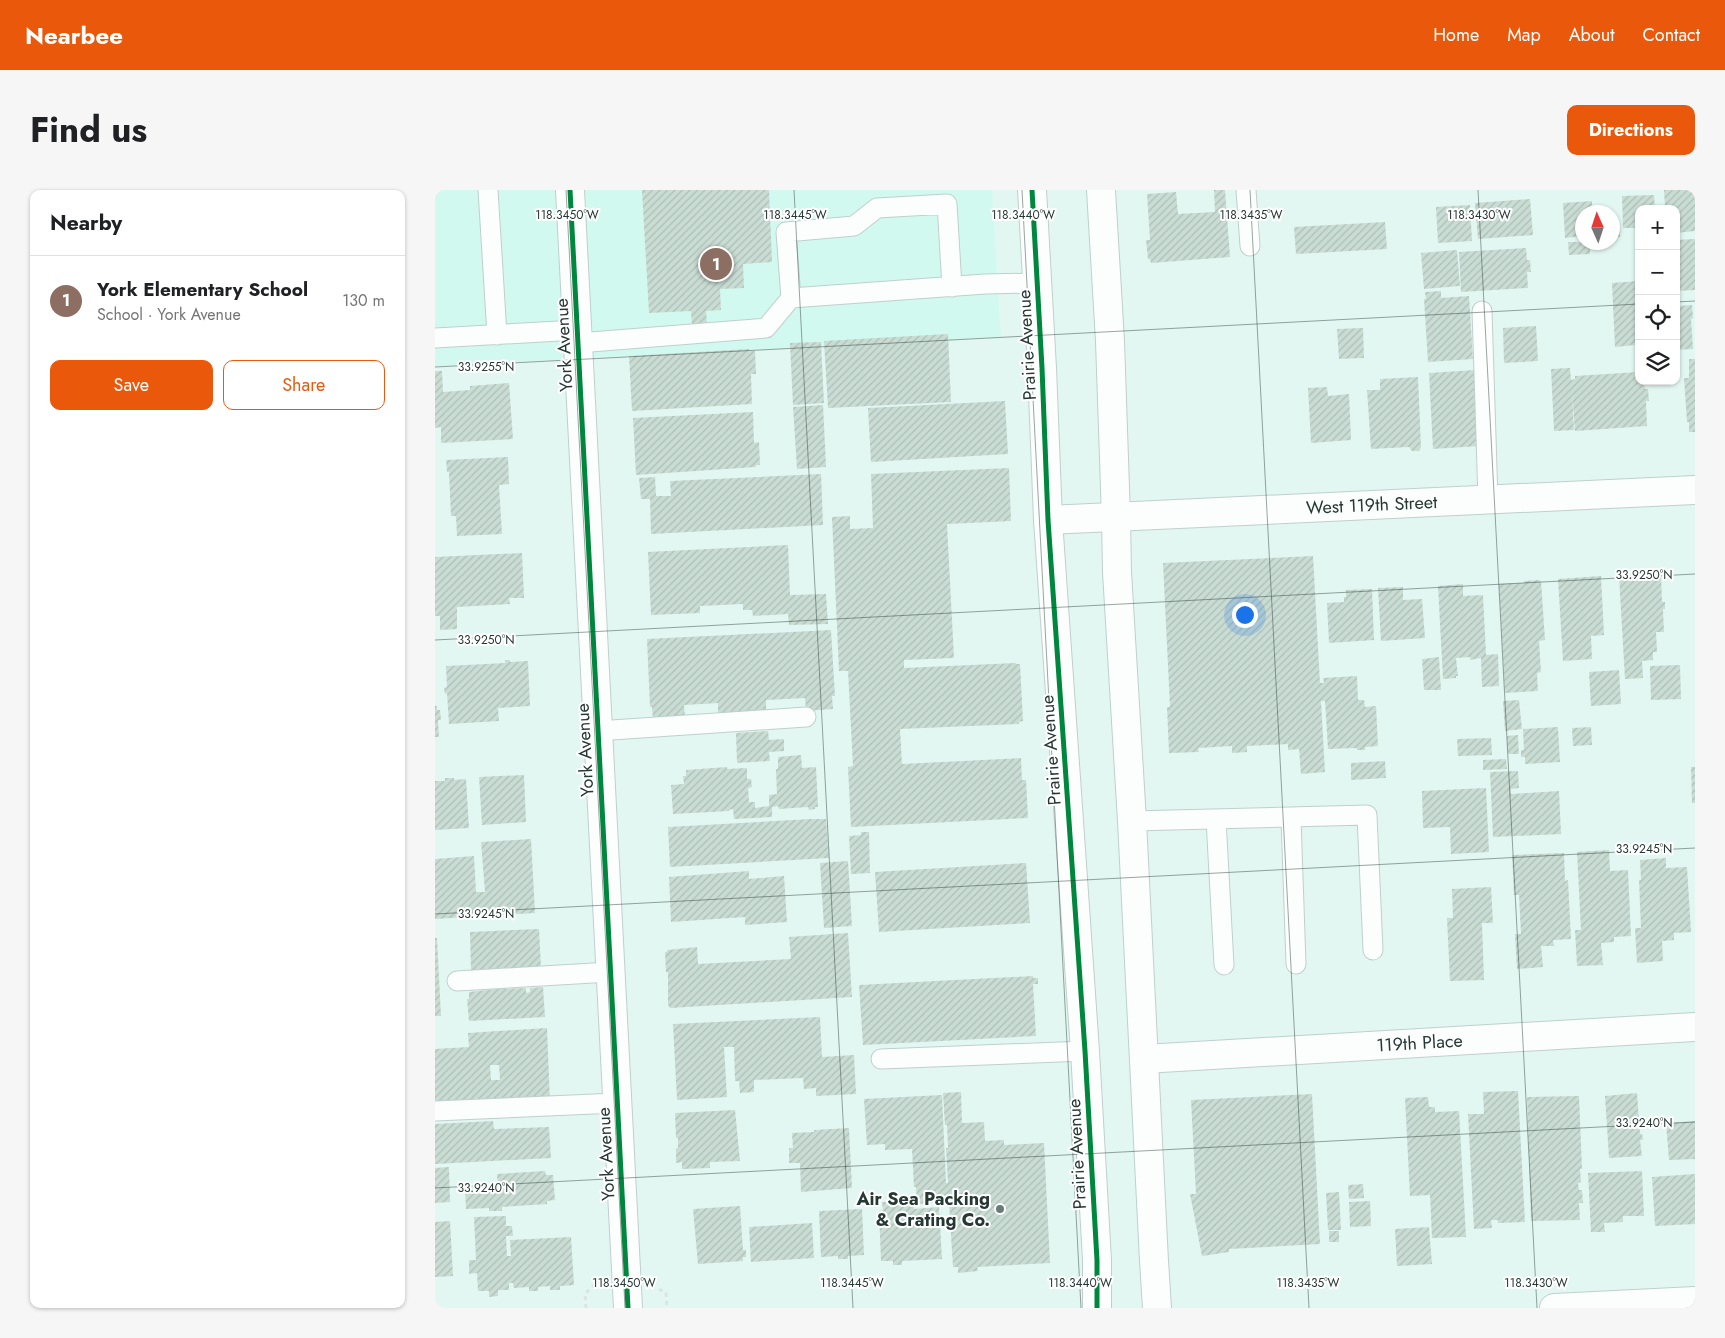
<!DOCTYPE html>
<html lang="en">
<head>
<meta charset="utf-8">
<style>
  body { margin:0; font-family:Jost,sans-serif; background:#f6f6f6; color:#202124 }
  .controls { position:absolute; right:15px; top:15px; display:grid; overflow:hidden; border-radius:10px; box-shadow:0 1px 4px #0004 }
  .controls button { width:45px; height:45px; display:grid; place-items:center; padding:0; border:0; border-bottom:1px solid #e0e0e0; background:#fff; color:#202124; font:25px sans-serif }
  .compass { position:absolute; left:1140px; top:15px; width:45px; height:45px; border-radius:50%; background:#fff; box-shadow:0 1px 4px #0004; rotate:357deg }
  .you { position:absolute; left:809px; top:424px; width:18px; height:18px; margin:-12px; border:4px solid #fff; border-radius:50%; background:#1a73e8; box-shadow:0 0 0 8px #1a73e833 }
  .badge { display:grid; place-items:center; width:32px; height:32px; border-radius:50%; background:#ea580c; color:#fff; font-size:16px; font-weight:700 }
  .pin { position:absolute; translate:-50% -50%; border:2px solid #fff; box-shadow:0 1px 5px #0006 }
  .list { margin:0; padding:0; list-style:none }
  h2 { display:flex; justify-content:space-between; align-items:center; height:65px; margin:0; padding:0 20px; font-size:21px }
  h2 small { font-size:16px; font-weight:400; color:#757577 }
  .list li { display:grid; grid-template-columns:32px 1fr auto; gap:15px; align-items:center; box-sizing:border-box; height:90px; padding:0 20px; border-top:1px solid #e0e0e0 }
  .list b { display:block; font-size:19px; white-space:nowrap }
  .list p { margin:0; font-size:16px; white-space:nowrap; color:#757577 }
  .list em { font-size:16px; font-style:normal; color:#757577 }
  .actions { display:flex; gap:10px; padding:15px 20px }
  .actions a { flex:1; padding:11px 0; border:1px solid #ea580c; border-radius:10px; text-align:center; font-size:18px; color:#ea580c }
  .actions .main { background:#ea580c; color:#fff }
  .icon { flex:none; width:28px; height:28px; fill:none; stroke:currentColor; stroke-width:2; stroke-linecap:round; stroke-linejoin:round }
  .map { position:relative; flex:none; width:1260px; height:1118px; overflow:hidden; border-radius:10px }
  header { display:flex; align-items:center; gap:30px; box-sizing:border-box; height:70px; padding:0 25px; background:#ea580c; color:#fff }
  header strong { font-size:24px }
  nav { display:flex; gap:28px; margin-inline-start:auto; font-size:18px }
  .intro { display:flex; align-items:center; justify-content:space-between; box-sizing:border-box; height:120px; padding:0 30px }
  h1 { margin:0; font-size:35px }
  .button { padding:12px 22px; border-radius:10px; background:#ea580c; color:#fff; font-size:18px; font-weight:700 }
  main { display:flex; gap:30px; padding:0 30px }
  aside { flex:1; background:#fff; border-radius:10px; box-shadow:0 1px 4px #0004 }
  .map>svg:first-child { display:block }
  .built { fill:#d2f9ef }
  .building { fill:url(#building-hatch); fill-rule:evenodd }
  .lines { fill:none; stroke-linecap:round; stroke-linejoin:round }
  .lane-casing { stroke:#bfd0cc; stroke-width:21 }
  .street-casing { stroke:#bfd0cc; stroke-width:30 }
  .secondary-casing { stroke:#bfd0cc; stroke-width:30 }
  .path { stroke:#dce3e1; stroke-width:3; stroke-dasharray:4 4; stroke-linecap:butt }
  .lane { stroke:#fbfefd; stroke-width:19 }
  .street { stroke:#fbfefd; stroke-width:28 }
  .secondary { stroke:#fbfefd; stroke-width:28 }
  .cycleway-casing { stroke:#fff; stroke-width:8 }
  .cycleway { stroke:#00873e; stroke-width:5 }
  .ticks { fill:none; stroke:#263833; stroke-width:1; stroke-opacity:0.45 }
  .poi-dot { fill:#687b76; stroke:#fff; stroke-width:2 }
  .labels { text-anchor:middle; stroke-width:4; stroke-linejoin:round; paint-order:stroke }
  .street-label { font-size:18px; fill:#263833; stroke:#fff }
  .poi-label { font-size:18px; font-weight:bold; fill:#263833; stroke:#fff; text-anchor:end }
  .ticks-label { font-size:12px; text-anchor:middle; fill:#263833; stroke:#fff; stroke-width:4; stroke-linejoin:round; paint-order:stroke }
</style>
</head>
<body>
<header>
<strong>Nearbee</strong>
<nav><a>Home</a><a>Map</a><a>About</a><a>Contact</a></nav>
</header>
<div class="intro"><h1>Find us</h1><a class="button">Directions</a></div>
<main>
<aside>
<h2>Nearby<small></small></h2>
<ul class="list">
<li><span class="badge" style="background:#8d6e63">1</span><div><b>York Elementary School</b><p>School · York Avenue</p></div><em>130 m</em></li>
</ul>
<div class="actions"><a class="main">Save</a><a>Share</a></div>
</aside>
<div class="map">
<svg width="1260" height="1118" viewBox="0 0 1260 1118">
  <defs>
    <pattern id="building-hatch" width="6" height="6" patternUnits="userSpaceOnUse" patternTransform="scale(1.25)"><rect width="6" height="6" fill="#caddd4"/><path d="M-1 1l2-2M0 6l6-6M5 7l2-2" fill="none" stroke="#adbeb6"/></pattern>
  </defs>
  <rect width="100%" height="100%" fill="#e3f7f2"/>
  <path class="built" d="M 0,0 L 557,0 L 566,147 L 0,176 Z"/>
  <path class="building" d="M 207,0 L 334,0 L 337,72 L 308,74 L 309,98 L 285,99 L 286,120 L 271,121 L 272,134 L 257,134 L 256,121 L 214,123 Z
    M 779,0 L 790,0 L 795,67 L 716,73 L 715,69 L 713,69 L 711,50 L 715,50 L 712,4 L 741,2 L 743,24 L 780,22 Z
    M 1229,0 L 1260,0 L 1260,41 L 1241,43 L 1241,19 L 1230,19 Z
    M 1219,5 L 1220,19 L 1204,19 L 1204,38 L 1188,38 L 1187,6 Z
    M 1095,9 L 1098,45 L 1043,49 L 1040,13 Z
    M 1157,11 L 1157,22 L 1148,22 L 1148,46 L 1130,48 L 1128,13 Z
    M 1035,15 L 1037,51 L 1003,53 L 1001,17 Z
    M 1178,31 L 1184,31 L 1185,47 L 1178,47 Z
    M 950,32 L 952,59 L 861,64 L 859,37 Z
    M 1260,49 L 1260,100 L 1241,101 L 1241,50 Z
    M 1133,52 L 1155,52 L 1155,64 L 1134,65 Z
    M 1091,58 L 1092,70 L 1095,70 L 1096,82 L 1092,82 L 1093,98 L 1026,102 L 1024,62 Z
    M 1022,60 L 1025,96 L 989,99 L 986,63 Z
    M 1204,91 L 1204,159 L 1200,159 L 1200,155 L 1180,157 L 1177,93 Z
    M 1006,101 L 1006,108 L 1034,106 L 1038,169 L 993,172 L 989,109 L 991,109 L 990,102 Z
    M 1257,115 L 1258,128 L 1256,129 L 1258,159 L 1241,160 L 1241,118 L 1243,118 L 1243,116 Z
    M 1101,136 L 1103,171 L 1069,173 L 1068,138 Z
    M 928,138 L 929,168 L 904,169 L 902,139 Z
    M 513,144 L 516,212 L 393,218 L 389,151 Z
    M 386,152 L 389,213 L 358,215 L 355,153 Z
    M 314,159 L 314,161 L 320,161 L 321,184 L 316,184 L 317,214 L 197,221 L 194,166 Z
    M 1254,169 L 1260,169 L 1260,242 L 1254,242 L 1254,232 L 1252,232 L 1249,188 L 1254,188 Z
    M 1135,178 L 1136,190 L 1140,189 L 1140,186 L 1204,182 L 1204,191 L 1209,191 L 1210,199 L 1213,199 L 1214,211 L 1211,211 L 1212,236 L 1140,241 L 1137,201 L 1139,240 L 1119,241 L 1116,179 Z
    M 1040,180 L 1045,256 L 998,259 L 994,183 Z
    M 0,181 L 7,181 L 8,202 L 35,200 L 35,196 L 74,193 L 78,249 L 6,253 L 6,237 L 0,238 Z
    M 983,187 L 986,257 L 984,261 L 977,261 L 974,257 L 936,259 L 932,200 L 945,200 L 945,189 Z
    M 892,197 L 893,206 L 914,204 L 916,250 L 876,253 L 873,198 Z
    M 570,211 L 573,264 L 436,272 L 433,218 Z
    M 388,215 L 391,277 L 362,279 L 358,217 Z
    M 318,222 L 319,253 L 324,252 L 325,275 L 321,275 L 321,277 L 201,285 L 198,228 Z
    M 73,267 L 74,294 L 64,295 L 67,344 L 22,346 L 21,326 L 16,326 L 14,282 L 12,282 L 11,270 Z
    M 574,278 L 576,331 L 512,334 L 519,468 L 469,470 L 469,478 L 581,473 L 581,474 L 585,474 L 588,531 L 584,532 L 584,534 L 465,539 L 467,574 L 586,568 L 587,590 L 591,590 L 593,628 L 416,637 L 413,577 L 418,576 L 413,481 L 404,481 L 397,327 L 415,326 L 415,339 L 438,338 L 436,284 Z
    M 386,284 L 388,335 L 216,344 L 215,309 L 206,309 L 204,288 L 220,287 L 221,306 L 236,306 L 235,291 Z
    M 353,355 L 355,405 L 391,404 L 393,434 L 354,435 L 353,424 L 318,426 L 317,420 L 308,420 L 308,414 L 265,416 L 265,423 L 216,425 L 213,362 Z
    M 87,363 L 89,408 L 74,408 L 75,414 L 22,417 L 22,439 L 5,440 L 5,426 L 0,426 L 0,367 Z
    M 878,366 L 885,493 L 889,493 L 888,488 L 922,486 L 923,510 L 929,510 L 930,517 L 941,516 L 943,556 L 930,557 L 930,560 L 922,560 L 922,558 L 893,559 L 890,511 L 886,511 L 890,582 L 866,584 L 864,559 L 853,560 L 853,554 L 812,556 L 812,562 L 797,563 L 797,556 L 763,558 L 764,562 L 734,563 L 732,517 L 735,517 L 728,373 Z
    M 1226,384 L 1227,412 L 1230,412 L 1230,419 L 1228,419 L 1229,442 L 1221,442 L 1222,462 L 1218,462 L 1218,470 L 1207,471 L 1208,488 L 1190,489 L 1184,386 Z
    M 1166,386 L 1169,445 L 1156,446 L 1157,469 L 1128,471 L 1123,389 Z
    M 1103,390 L 1106,391 L 1110,450 L 1104,451 L 1106,482 L 1102,483 L 1103,501 L 1070,503 L 1064,394 L 1089,393 L 1089,391 Z
    M 1028,394 L 1028,406 L 1048,405 L 1051,465 L 1063,464 L 1064,496 L 1047,497 L 1046,468 L 1035,470 L 1035,467 L 1021,468 L 1023,486 L 1021,486 L 1021,488 L 1008,489 L 1003,396 Z
    M 968,397 L 968,410 L 987,409 L 990,448 L 946,451 L 943,398 Z
    M 937,399 L 939,450 L 894,453 L 892,413 L 909,412 L 909,407 L 911,407 L 911,400 Z
    M 396,440 L 400,506 L 397,506 L 398,519 L 371,521 L 370,508 L 331,510 L 331,522 L 283,525 L 283,513 L 249,515 L 250,529 L 218,530 L 217,517 L 215,517 L 212,449 Z
    M 1004,467 L 1006,500 L 989,500 L 987,469 Z
    M 70,470 L 75,470 L 75,472 L 93,471 L 95,516 L 63,518 L 64,531 L 14,534 L 12,503 L 10,504 L 9,498 L 12,497 L 11,476 L 70,473 Z
    M 1245,475 L 1246,509 L 1216,510 L 1215,476 Z
    M 1184,480 L 1186,514 L 1156,516 L 1154,482 Z
    M 1084,510 L 1087,539 L 1070,541 L 1068,511 Z
    M 0,516 L 2,516 L 2,520 L 5,520 L 6,530 L 3,530 L 4,547 L 0,547 Z
    M 1123,537 L 1125,572 L 1090,574 L 1090,567 L 1086,567 L 1086,560 L 1089,560 L 1088,539 Z
    M 1156,537 L 1157,555 L 1138,556 L 1137,538 Z
    M 333,541 L 334,550 L 349,549 L 349,561 L 334,562 L 335,571 L 302,573 L 301,543 Z
    M 1083,545 L 1084,564 L 1073,564 L 1072,546 Z
    M 1056,548 L 1057,565 L 1023,566 L 1022,549 Z
    M 366,565 L 367,578 L 381,577 L 383,617 L 380,617 L 380,619 L 374,620 L 373,617 L 344,619 L 343,616 L 337,617 L 337,627 L 299,629 L 298,619 L 294,620 L 294,621 L 238,624 L 236,595 L 249,594 L 248,586 L 251,586 L 251,580 L 292,577 L 292,579 L 312,578 L 312,589 L 316,589 L 317,597 L 313,598 L 314,612 L 320,612 L 320,618 L 334,616 L 334,605 L 342,604 L 341,579 L 343,579 L 343,567 Z
    M 1071,569 L 1072,579 L 1048,580 L 1048,570 Z
    M 950,571 L 951,588 L 916,590 L 916,573 Z
    M 1256,577 L 1260,577 L 1260,613 L 1257,613 Z
    M 1083,581 L 1084,598 L 1076,599 L 1076,604 L 1124,601 L 1126,644 L 1058,647 L 1055,582 Z
    M 89,585 L 91,632 L 47,635 L 44,587 Z
    M 10,588 L 19,588 L 19,590 L 31,589 L 34,638 L 0,640 L 0,591 L 10,591 Z
    M 1051,598 L 1054,662 L 1016,664 L 1015,637 L 988,638 L 987,601 Z
    M 376,629 L 391,629 L 394,668 L 235,677 L 233,637 Z
    M 426,642 L 434,642 L 435,683 L 416,684 L 414,646 L 426,645 Z
    M 96,649 L 100,723 L 0,729 L 0,669 L 39,666 L 41,702 L 50,702 L 46,652 Z
    M 1174,660 L 1175,681 L 1193,680 L 1196,746 L 1179,747 L 1179,752 L 1166,753 L 1168,775 L 1142,776 L 1140,740 L 1146,740 L 1142,662 Z
    M 1129,663 L 1130,691 L 1133,690 L 1136,749 L 1118,750 L 1119,756 L 1106,756 L 1108,777 L 1082,779 L 1080,744 L 1086,744 L 1084,705 L 1079,705 L 1077,665 Z
    M 1231,668 L 1231,678 L 1252,677 L 1256,742 L 1239,743 L 1239,750 L 1227,751 L 1228,771 L 1202,773 L 1200,738 L 1206,738 L 1204,690 L 1206,690 L 1205,670 Z
    M 413,671 L 417,736 L 389,738 L 385,673 Z
    M 591,673 L 595,733 L 444,742 L 440,682 Z
    M 314,681 L 314,689 L 349,686 L 352,732 L 310,735 L 310,727 L 236,732 L 234,687 Z
    M 1056,697 L 1058,733 L 1047,733 L 1049,790 L 1015,791 L 1012,728 L 1018,728 L 1017,699 Z
    M 104,739 L 106,779 L 36,782 L 35,742 Z
    M 413,743 L 417,807 L 235,818 L 233,815 L 233,782 L 231,782 L 230,762 L 232,762 L 232,760 L 262,757 L 263,774 L 356,769 L 354,747 Z
    M 0,748 L 2,748 L 6,826 L 0,826 Z
    M 598,786 L 598,788 L 603,788 L 603,794 L 598,794 L 601,846 L 428,855 L 424,795 Z
    M 108,797 L 110,827 L 34,831 L 32,809 L 34,809 L 34,802 L 70,798 L 70,799 L 91,798 L 91,803 L 95,802 L 95,798 Z
    M 385,827 L 387,867 L 419,865 L 421,904 L 381,906 L 381,898 L 369,899 L 368,888 L 319,890 L 319,902 L 305,903 L 304,891 L 300,891 L 299,857 L 289,857 L 292,907 L 242,910 L 238,834 Z
    M 112,838 L 115,912 L 0,918 L 0,859 L 34,857 L 33,843 ZM 55,875 L 64,875 L 65,890 L 56,890 Z
    M 1083,901 L 1090,1032 L 1063,1033 L 1063,1030 L 1056,1030 L 1057,1038 L 1039,1039 L 1033,924 L 1049,924 L 1048,902 Z
    M 526,902 L 527,933 L 549,932 L 550,951 L 569,950 L 569,955 L 609,953 L 615,1073 L 542,1077 L 543,1081 L 523,1083 L 523,1077 L 518,1077 L 514,1012 L 482,1014 L 481,997 L 479,997 L 477,959 L 450,960 L 450,954 L 432,955 L 429,909 L 507,905 L 511,993 L 513,993 L 511,958 L 513,958 L 512,935 L 510,935 L 508,903 Z
    M 1202,903 L 1205,944 L 1207,944 L 1208,950 L 1205,950 L 1207,966 L 1174,968 L 1170,906 Z
    M 877,904 L 885,1054 L 794,1059 L 794,1062 L 767,1066 L 755,1004 L 761,1004 L 756,910 Z
    M 1144,906 L 1147,979 L 1145,979 L 1146,992 L 1143,993 L 1144,1000 L 1147,1000 L 1148,1013 L 1144,1013 L 1145,1030 L 1096,1031 L 1092,907 Z
    M 993,907 L 994,917 L 1000,917 L 1000,922 L 1024,921 L 1031,1047 L 997,1048 L 995,1005 L 975,1006 L 970,908 Z
    M 300,920 L 305,971 L 275,972 L 275,978 L 247,979 L 247,972 L 241,973 L 241,959 L 243,958 L 243,948 L 241,948 L 240,923 Z
    M 58,931 L 59,939 L 114,937 L 116,968 L 0,974 L 0,934 Z
    M 1260,931 L 1260,969 L 1234,970 L 1231,933 Z
    M 414,938 L 417,998 L 366,1002 L 365,973 L 354,973 L 354,958 L 358,958 L 357,943 L 379,942 L 379,940 Z
    M 14,977 L 15,1012 L 0,1013 L 0,978 Z
    M 110,981 L 111,985 L 118,985 L 120,1010 L 112,1011 L 112,1014 L 67,1017 L 67,1021 L 54,1021 L 54,1018 L 31,1019 L 30,998 L 63,996 L 62,984 Z
    M 1207,981 L 1209,1026 L 1188,1026 L 1188,1032 L 1169,1033 L 1170,1042 L 1156,1042 L 1153,983 Z
    M 1260,984 L 1260,1034 L 1220,1036 L 1217,987 Z
    M 928,994 L 929,1008 L 914,1009 L 913,995 Z
    M 904,1002 L 906,1040 L 893,1040 L 891,1003 Z
    M 479,1011 L 479,1019 L 504,1017 L 507,1069 L 467,1071 L 467,1075 L 458,1075 L 458,1071 L 446,1071 L 444,1021 L 448,1020 L 447,1012 Z
    M 935,1011 L 936,1036 L 915,1037 L 914,1012 Z
    M 305,1016 L 308,1060 L 311,1060 L 311,1067 L 308,1067 L 308,1071 L 263,1074 L 258,1019 Z
    M 427,1019 L 429,1065 L 413,1066 L 413,1069 L 403,1069 L 403,1066 L 386,1067 L 384,1021 Z
    M 71,1026 L 71,1036 L 77,1036 L 78,1046 L 71,1046 L 72,1066 L 76,1066 L 75,1050 L 136,1047 L 139,1095 L 125,1096 L 125,1100 L 115,1100 L 115,1096 L 103,1097 L 103,1101 L 94,1101 L 94,1097 L 79,1098 L 78,1093 L 74,1093 L 74,1100 L 63,1100 L 63,1106 L 54,1107 L 54,1101 L 43,1101 L 42,1083 L 34,1084 L 34,1070 L 41,1070 L 39,1027 Z
    M 15,1031 L 18,1086 L 0,1087 L 0,1032 Z
    M 377,1033 L 379,1068 L 316,1072 L 314,1037 Z
    M 994,1037 L 997,1074 L 962,1076 L 960,1039 Z
    M 894,1041 L 904,1041 L 904,1052 L 894,1052 Z"/>
  <g class="lines">
    <defs>
      <path id="lane" d="M 53,0 L 62,145
        M 811,0 L 815,56
        M 356,108 L 550,94 L 602,93
        M 1047,121 L 1053,310
        M 0,148 L 142,140
        M 143,153 L 331,138 L 356,108 L 351,42 L 419,36 L 442,18 L 512,14 L 517,97
        M 162,541 L 371,527
        M 856,628 L 861,774
        M 781,629 L 789,775
        M 697,631 L 932,625 L 938,760
        M 22,791 L 175,782
        M 446,869 L 650,861
        M 0,921 L 182,913"/>
      <g id="street">
        <path d="M 135,0 L 193,1118"/>
        <path id="s1" d="M 613,330 L 1260,300"/>
        <path id="s2" d="M 709,869 L 1260,837"/>
      </g>
      <path id="secondary" d="M 597,0 L 607,178 L 613,330 L 650,861 L 662,1070 L 662,1118
        M 666,0 L 675,151 L 681,327 L 682,382 L 697,631 L 719,1071 L 722,1118
        M 1119,1118 L 1260,1111"/>
    </defs>
    <use href="#lane" class="lane-casing"/>
    <use href="#street" class="street-casing"/>
    <use href="#secondary" class="secondary-casing"/>
    <path class="path" d="M 224,1099 L 231,1103 L 232,1118
      M 151,1118 L 150,1104 L 159,1095 L 162,1095"/>
    <use href="#lane" class="lane"/>
    <use href="#street" class="street"/>
    <use href="#secondary" class="secondary"/>
    <defs>
      <path id="cycleway" d="M 135,0 L 193,1118
        M 597,0 L 607,178 L 613,330 L 650,861 L 662,1070 L 662,1118"/>
    </defs>
    <use href="#cycleway" class="cycleway-casing"/>
    <use href="#cycleway" class="cycleway"/>
  </g>
  <path class="ticks" d="M 131,0 L 190,1118M 359,0 L 418,1118M 587,0 L 646,1118M 815,0 L 874,1118M 1043,0 L 1102,1118M 1241,112 L 1260,111M 0,177 L 1204,114M 0,450 L 1260,384M 0,724 L 1260,658M 0,998 L 1260,932"/>
  <circle class="poi-dot" cx="565" cy="1019" r="5"/>
  <g class="labels">
    <g class="street-label">
      <text transform="translate(129 155) rotate(-93)" y="6">York Avenue</text>
      <text transform="translate(592 155) rotate(-93)" y="6">Prairie Avenue</text>
      <text dy="6" stroke="none"><textPath href="#s1" startOffset="324">West 119th Street</textPath></text>
      <text transform="translate(150 560) rotate(-93)" y="6">York Avenue</text>
      <text transform="translate(616 560) rotate(-94)" y="6">Prairie Avenue</text>
      <text dy="6" stroke="none"><textPath href="#s2" startOffset="276">119th Place</textPath></text>
      <text transform="translate(171 964) rotate(-93)" y="6">York Avenue</text>
      <text transform="translate(642 964) rotate(-93)" y="6">Prairie Avenue</text>
    </g>
    <g class="poi-label">
      <text x="555" y="1015">Air Sea Packing<tspan x="555" dy="21">&amp; Crating Co.</tspan></text>
    </g>
  </g>
  <g class="ticks-label">
    <text x="132" y="29">118.3450°W</text>
    <text x="360" y="29">118.3445°W</text>
    <text x="588" y="29">118.3440°W</text>
    <text x="816" y="29">118.3435°W</text>
    <text x="1044" y="29">118.3430°W</text>
    <text x="51" y="181">33.9255°N</text>
    <text x="1209" y="389">33.9250°N</text>
    <text x="51" y="454">33.9250°N</text>
    <text x="1209" y="663">33.9245°N</text>
    <text x="51" y="728">33.9245°N</text>
    <text x="1209" y="937">33.9240°N</text>
    <text x="51" y="1002">33.9240°N</text>
    <text x="189" y="1097">118.3450°W</text>
    <text x="417" y="1097">118.3445°W</text>
    <text x="645" y="1097">118.3440°W</text>
    <text x="873" y="1097">118.3435°W</text>
    <text x="1101" y="1097">118.3430°W</text>
  </g>
</svg>
<div class="controls">
<button>+</button>
<button>−</button>
<button><svg class="icon" aria-label="locate" viewBox="0 0 24 24"><circle cx="12" cy="12" r="6"/><path d="M12 2v4M12 18v4M2 12h4M18 12h4"/></svg></button>
<button><svg class="icon" aria-label="layers" viewBox="0 0 24 24"><path d="M12 4l9 5-9 5-9-5zM3 14l9 5 9-5"/></svg></button>
</div>
<svg class="compass" viewBox="-18 -18 36 36"><path d="M0-13l5 13h-10z" fill="#e53935"/><path d="M0 13l5-13h-10z" fill="#757577"/></svg>
<div class="you"></div>
<div class="pin badge" style="left:281px;top:74px;background:#8d6e63">1</div>
</div>
</main>
</body>
</html>
